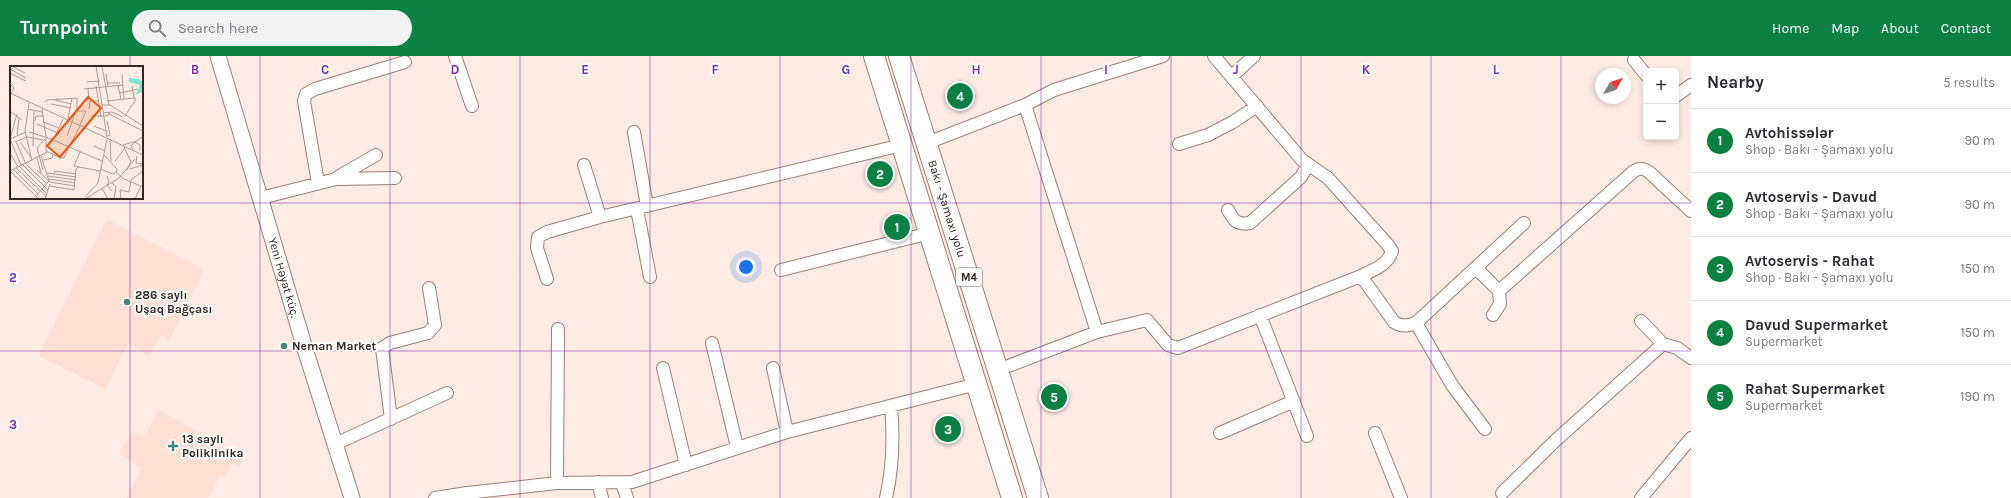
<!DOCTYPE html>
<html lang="en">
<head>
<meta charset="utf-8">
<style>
  body { margin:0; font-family:Karla,sans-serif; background:#f2f2f3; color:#2b2b33 }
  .controls { position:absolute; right:12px; top:12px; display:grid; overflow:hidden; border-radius:6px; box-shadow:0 2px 6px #0003 }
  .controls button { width:36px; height:36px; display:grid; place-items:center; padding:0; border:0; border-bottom:1px solid #e1e1e2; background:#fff; color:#2b2b33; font:20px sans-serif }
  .compass { position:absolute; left:1595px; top:12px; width:36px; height:36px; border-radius:50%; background:#fff; box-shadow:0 2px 6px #0003; rotate:50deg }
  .you { position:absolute; left:746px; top:211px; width:14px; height:14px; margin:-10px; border:3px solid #fff; border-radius:50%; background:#1a73e8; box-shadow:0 0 0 6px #1a73e833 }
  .badge { display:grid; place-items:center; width:26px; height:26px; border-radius:50%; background:#0b8043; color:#fff; font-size:13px; font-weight:700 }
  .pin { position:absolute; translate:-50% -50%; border:2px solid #fff; box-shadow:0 1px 4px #0006 }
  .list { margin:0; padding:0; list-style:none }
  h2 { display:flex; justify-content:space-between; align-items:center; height:52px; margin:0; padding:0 16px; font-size:17px }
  h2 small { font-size:13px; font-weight:400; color:#7c7c81 }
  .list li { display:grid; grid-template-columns:26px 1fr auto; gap:12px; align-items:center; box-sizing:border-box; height:64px; padding:0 16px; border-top:1px solid #e1e1e2 }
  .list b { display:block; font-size:15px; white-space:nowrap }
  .list p { margin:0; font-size:13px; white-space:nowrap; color:#7c7c81 }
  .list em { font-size:13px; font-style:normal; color:#7c7c81 }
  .icon { flex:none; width:22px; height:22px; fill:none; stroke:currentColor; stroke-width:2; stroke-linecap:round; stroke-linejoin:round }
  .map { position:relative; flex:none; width:1691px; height:442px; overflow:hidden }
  header { display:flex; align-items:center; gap:24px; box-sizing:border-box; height:56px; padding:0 20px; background:#0b8043; color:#fff }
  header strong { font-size:19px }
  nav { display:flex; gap:22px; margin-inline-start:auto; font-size:14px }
  .search { width:280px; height:36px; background:#f2f2f3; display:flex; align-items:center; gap:10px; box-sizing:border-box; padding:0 14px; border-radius:22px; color:#7c7c81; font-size:15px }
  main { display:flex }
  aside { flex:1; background:#fff }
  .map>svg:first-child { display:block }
  .built { fill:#fedfd3 }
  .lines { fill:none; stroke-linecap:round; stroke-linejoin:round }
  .minor-casing { stroke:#9a7f74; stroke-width:14 }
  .tertiary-casing { stroke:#9a7f74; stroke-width:17 }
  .trunk-casing { stroke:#9a7f74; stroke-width:22 }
  .minor { stroke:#fff; stroke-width:12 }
  .tertiary { stroke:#fff; stroke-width:15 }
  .trunk { stroke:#fff; stroke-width:20 }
  .grid { fill:none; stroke:#7b2cbf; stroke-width:1; stroke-opacity:0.55 }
  .poi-dot { fill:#41867c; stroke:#fff; stroke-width:1.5 }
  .labels { text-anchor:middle; stroke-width:4; stroke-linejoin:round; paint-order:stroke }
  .shield { fill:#fff; stroke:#6f6764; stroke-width:1 }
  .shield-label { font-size:11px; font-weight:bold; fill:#312621 }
  .street-label { font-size:12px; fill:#312621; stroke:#fff }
  .poi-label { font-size:12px; font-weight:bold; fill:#312621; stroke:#fff; text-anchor:start }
  .inset-road { fill:none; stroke:#ac9c96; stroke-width:1 }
  .view { fill:#e8590c; fill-opacity:0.15; stroke:#e8590c; stroke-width:2 }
  .inset-edge { fill:none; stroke:#312621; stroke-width:2 }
  .grid-label { font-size:13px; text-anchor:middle; font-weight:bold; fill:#7b2cbf; stroke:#fff; stroke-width:4; stroke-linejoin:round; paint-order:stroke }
</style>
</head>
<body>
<header>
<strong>Turnpoint</strong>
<div class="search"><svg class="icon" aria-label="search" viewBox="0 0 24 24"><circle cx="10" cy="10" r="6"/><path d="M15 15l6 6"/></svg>Search here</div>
<nav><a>Home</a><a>Map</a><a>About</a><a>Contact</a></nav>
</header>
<main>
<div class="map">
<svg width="1691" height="442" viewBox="0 0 1691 442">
  <rect width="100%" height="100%" fill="#feebe4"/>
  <path class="built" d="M 107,164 L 204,213 L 170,284 L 161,279 L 149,300 L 128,288 L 105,333 L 39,300 Z
    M 159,354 L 244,403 L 239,411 L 232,407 L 224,421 L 220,419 L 208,442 L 127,442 L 142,412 L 119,398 L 132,375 L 144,381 Z"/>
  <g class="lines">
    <defs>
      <path id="minor" d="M 455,0 L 472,50
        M 1634,4 L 1646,19
        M 1232,20 L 1254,0
        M 1676,40 L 1691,29
        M 1025,49 L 1097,276
        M 634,76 L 647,150
        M 927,87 L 1025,49 L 1054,34 L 1163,0
        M 1179,88 L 1208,79 L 1233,66 L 1257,50
        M 584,109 L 600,161
        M 338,121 L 376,99
        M 318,127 L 304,45 L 306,38 L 315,33 L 405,6
        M 261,142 L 336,123 L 395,122
        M 637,153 L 650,221
        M 1228,154 C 1234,165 1237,169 1250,167 L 1301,121 L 1308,109
        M 1476,212 L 1499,235 L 1634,115 C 1640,112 1643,112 1649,116 L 1691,155
        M 781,214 L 930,177
        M 1361,220 L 1394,266 C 1402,271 1407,270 1416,267 L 1524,167
        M 547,223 L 537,192 L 538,181 L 547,176 L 600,161 L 902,89
        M 1260,259 L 1307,380
        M 1493,259 L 1500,248 L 1499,235
        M 1641,265 L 1663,288 L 1677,292 L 1691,302
        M 1416,267 L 1452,329 L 1485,373
        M 712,287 L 737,391
        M 663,312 L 686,409
        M 773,312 L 787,376
        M 998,314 L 1097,276 L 1147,264 L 1168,289 L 1178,292 L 1361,220 C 1373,214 1388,209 1392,195 L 1388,189 L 1328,122 L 1302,104 L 1214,0
        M 391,363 L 382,292 L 390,287 L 428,277 L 435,269 L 429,232
        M 1220,377 L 1294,345
        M 1375,377 L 1401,442
        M 335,388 L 447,337
        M 598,426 L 602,442
        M 557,427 L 558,273
        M 622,427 L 627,442
        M 1502,437 L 1556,384 L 1663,288
        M 435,442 L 467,437 L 557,427 L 632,426 L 787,376 L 977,328
        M 886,442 C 893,411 894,382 891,350
        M 1641,442 L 1691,382"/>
      <g id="tertiary">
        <path id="s1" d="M 218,0 L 306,296 L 352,442"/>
      </g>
      <g id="trunk">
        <path d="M 874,0 L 1012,442"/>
        <path id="s2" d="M 899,0 L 1038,442"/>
      </g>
    </defs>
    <use href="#minor" class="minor-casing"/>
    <use href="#tertiary" class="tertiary-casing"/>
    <use href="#trunk" class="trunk-casing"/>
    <use href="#minor" class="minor"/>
    <use href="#tertiary" class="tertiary"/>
    <use href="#trunk" class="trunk"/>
  </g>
  <path class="grid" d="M 130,0 L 130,11M 260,0 L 260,442M 390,0 L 390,442M 520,0 L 520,442M 650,0 L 650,442M 780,0 L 780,442M 911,0 L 911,442M 1041,0 L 1041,442M 1171,0 L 1171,442M 1301,0 L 1301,442M 1431,0 L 1431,442M 1561,0 L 1561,442M 130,142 L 130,442M 0,147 L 1691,147M 0,295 L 1691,295"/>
  <g class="poi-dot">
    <circle cx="127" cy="246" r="4"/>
    <circle cx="284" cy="290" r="4"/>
    <path d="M171 384h4v4h4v4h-4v4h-4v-4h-4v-4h4z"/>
  </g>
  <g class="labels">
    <rect class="shield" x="956" y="212" width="26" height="18" rx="3"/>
    <g class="shield-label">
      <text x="969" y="225">M4</text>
    </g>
    <g class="street-label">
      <text dy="4" stroke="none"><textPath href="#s2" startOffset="160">Bakı - Şamaxı yolu</textPath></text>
      <text dy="4" stroke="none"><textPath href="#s1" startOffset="231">Yeni Həyat küç.</textPath></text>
    </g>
    <g class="poi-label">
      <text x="135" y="243">286 saylı<tspan x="135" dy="14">Uşaq Bağçası</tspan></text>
      <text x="292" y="294">Neman Market</text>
      <text x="182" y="387">13 saylı<tspan x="182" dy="14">Poliklinika</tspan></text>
    </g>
  </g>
  <g transform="translate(10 10)">
    <rect width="133" height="133" fill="#feebe4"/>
    <path d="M 119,12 L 129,13 L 133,16 L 133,25 L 126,29 L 130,19 L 119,16 Z" fill="#77e6d5"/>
    <path class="inset-road" d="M 2,0 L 15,7M 86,0 L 97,71M 92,0 L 99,39M 0,3 L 16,12M 0,7 L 16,15M 96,8 L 98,21M 112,9 L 114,33M 77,16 L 90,15M 97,17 L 110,17M 0,18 L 4,22 L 0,29M 108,19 L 111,33M 86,20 L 91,51M 74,23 L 113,19M 0,27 L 133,89M 110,27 L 128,23M 77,33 L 79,33 L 78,23M 45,34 L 61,38M 97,35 L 124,32 L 122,20M 35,36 L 37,34 L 67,32 L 67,45M 19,37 L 15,65 L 22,95M 41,38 L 61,42M 92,39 L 100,39 L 133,60M 18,43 L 32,46M 32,43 L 36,71 L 92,95M 79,43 L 80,35 L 89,35M 0,45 L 12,54M 93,47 L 102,46 L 113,51M 7,48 L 0,73 L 11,99M 99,48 L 133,65M 81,50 L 95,50 L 99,49 L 99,46M 115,50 L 126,33 L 124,32M 58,53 L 62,32M 25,55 L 26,50 L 33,50M 97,55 L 100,69 L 97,70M 33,56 L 49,62M 62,56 L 66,45 L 76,45 L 70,59M 27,58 L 50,68M 84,60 L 96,65M 19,66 L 35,71M 47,66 L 53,53M 7,69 L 9,52M 57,70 L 62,56M 36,71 L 36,85 L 51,92 L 54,92 L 59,81M 0,73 L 16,66M 100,74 L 101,95M 5,76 L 17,71 L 33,74M 6,76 L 16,98 L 37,118M 11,77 L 22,93M 113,79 L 127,75 L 133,70M 23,80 L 24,45M 84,80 L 95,85M 59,81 L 70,60M 114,81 L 121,96 L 117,104M 123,84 L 121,80 L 125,76 L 130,79 L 130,84M 70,86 L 64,100 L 90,105M 0,87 L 8,101M 94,89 L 107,103 L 106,106M 127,90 L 126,97 L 133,98M 27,92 L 31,107M 33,94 L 42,92 L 43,88M 105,95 L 115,82M 13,99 L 38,124M 9,100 L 37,128M 6,102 L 36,130M 3,103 L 28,128M 90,103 L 103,108 L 106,106M 120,103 L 133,99M 27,104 L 40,116 L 65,120M 33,104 L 27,82 L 35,73M 0,105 L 37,86M 0,105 L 29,133M 106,106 L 114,113 L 133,121M 37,107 L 66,111M 44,108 L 45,105 L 66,108M 38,110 L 66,114M 97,110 L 99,116 L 97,119 L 102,125M 39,113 L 65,117M 101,116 L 106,121 L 104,133M 40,120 L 64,124 L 66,103 L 69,101M 92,122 L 98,133M 26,130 L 39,115 L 31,90M 75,131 L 88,117 L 97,73M 35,133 L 40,118M 75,133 L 109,112 L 125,93M 111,133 L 110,124 L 119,126 L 121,114 L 133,105M 125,133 L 131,120"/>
    <path class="view" d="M 78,31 L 91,42 L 50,91 L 37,80 Z"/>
    <rect width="133" height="133" class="inset-edge"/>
  </g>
  <g class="grid-label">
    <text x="195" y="18">B</text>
    <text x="325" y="18">C</text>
    <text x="455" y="18">D</text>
    <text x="585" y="18">E</text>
    <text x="715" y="18">F</text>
    <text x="846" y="18">G</text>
    <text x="976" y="18">H</text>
    <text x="1106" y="18">I</text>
    <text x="1236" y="18">J</text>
    <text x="1366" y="18">K</text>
    <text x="1496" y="18">L</text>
    <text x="13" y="226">2</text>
    <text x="13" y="373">3</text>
  </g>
</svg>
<div class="controls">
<button>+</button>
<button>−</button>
</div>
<svg class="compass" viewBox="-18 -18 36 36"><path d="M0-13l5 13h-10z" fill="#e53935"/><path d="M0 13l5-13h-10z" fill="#7c7c81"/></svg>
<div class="you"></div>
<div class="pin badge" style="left:897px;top:171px">1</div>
<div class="pin badge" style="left:880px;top:118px">2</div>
<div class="pin badge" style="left:948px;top:373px">3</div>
<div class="pin badge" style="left:960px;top:40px">4</div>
<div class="pin badge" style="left:1054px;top:341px">5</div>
</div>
<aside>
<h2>Nearby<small>5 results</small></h2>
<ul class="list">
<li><span class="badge">1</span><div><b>Avtohissələr</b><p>Shop · Bakı - Şamaxı yolu</p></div><em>90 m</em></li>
<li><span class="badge">2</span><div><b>Avtoservis - Davud</b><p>Shop · Bakı - Şamaxı yolu</p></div><em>90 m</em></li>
<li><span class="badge">3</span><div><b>Avtoservis - Rahat</b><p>Shop · Bakı - Şamaxı yolu</p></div><em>150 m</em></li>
<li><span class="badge">4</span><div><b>Davud Supermarket</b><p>Supermarket</p></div><em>150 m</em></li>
<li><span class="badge">5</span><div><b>Rahat Supermarket</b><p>Supermarket</p></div><em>190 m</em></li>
</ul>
</aside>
</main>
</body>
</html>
